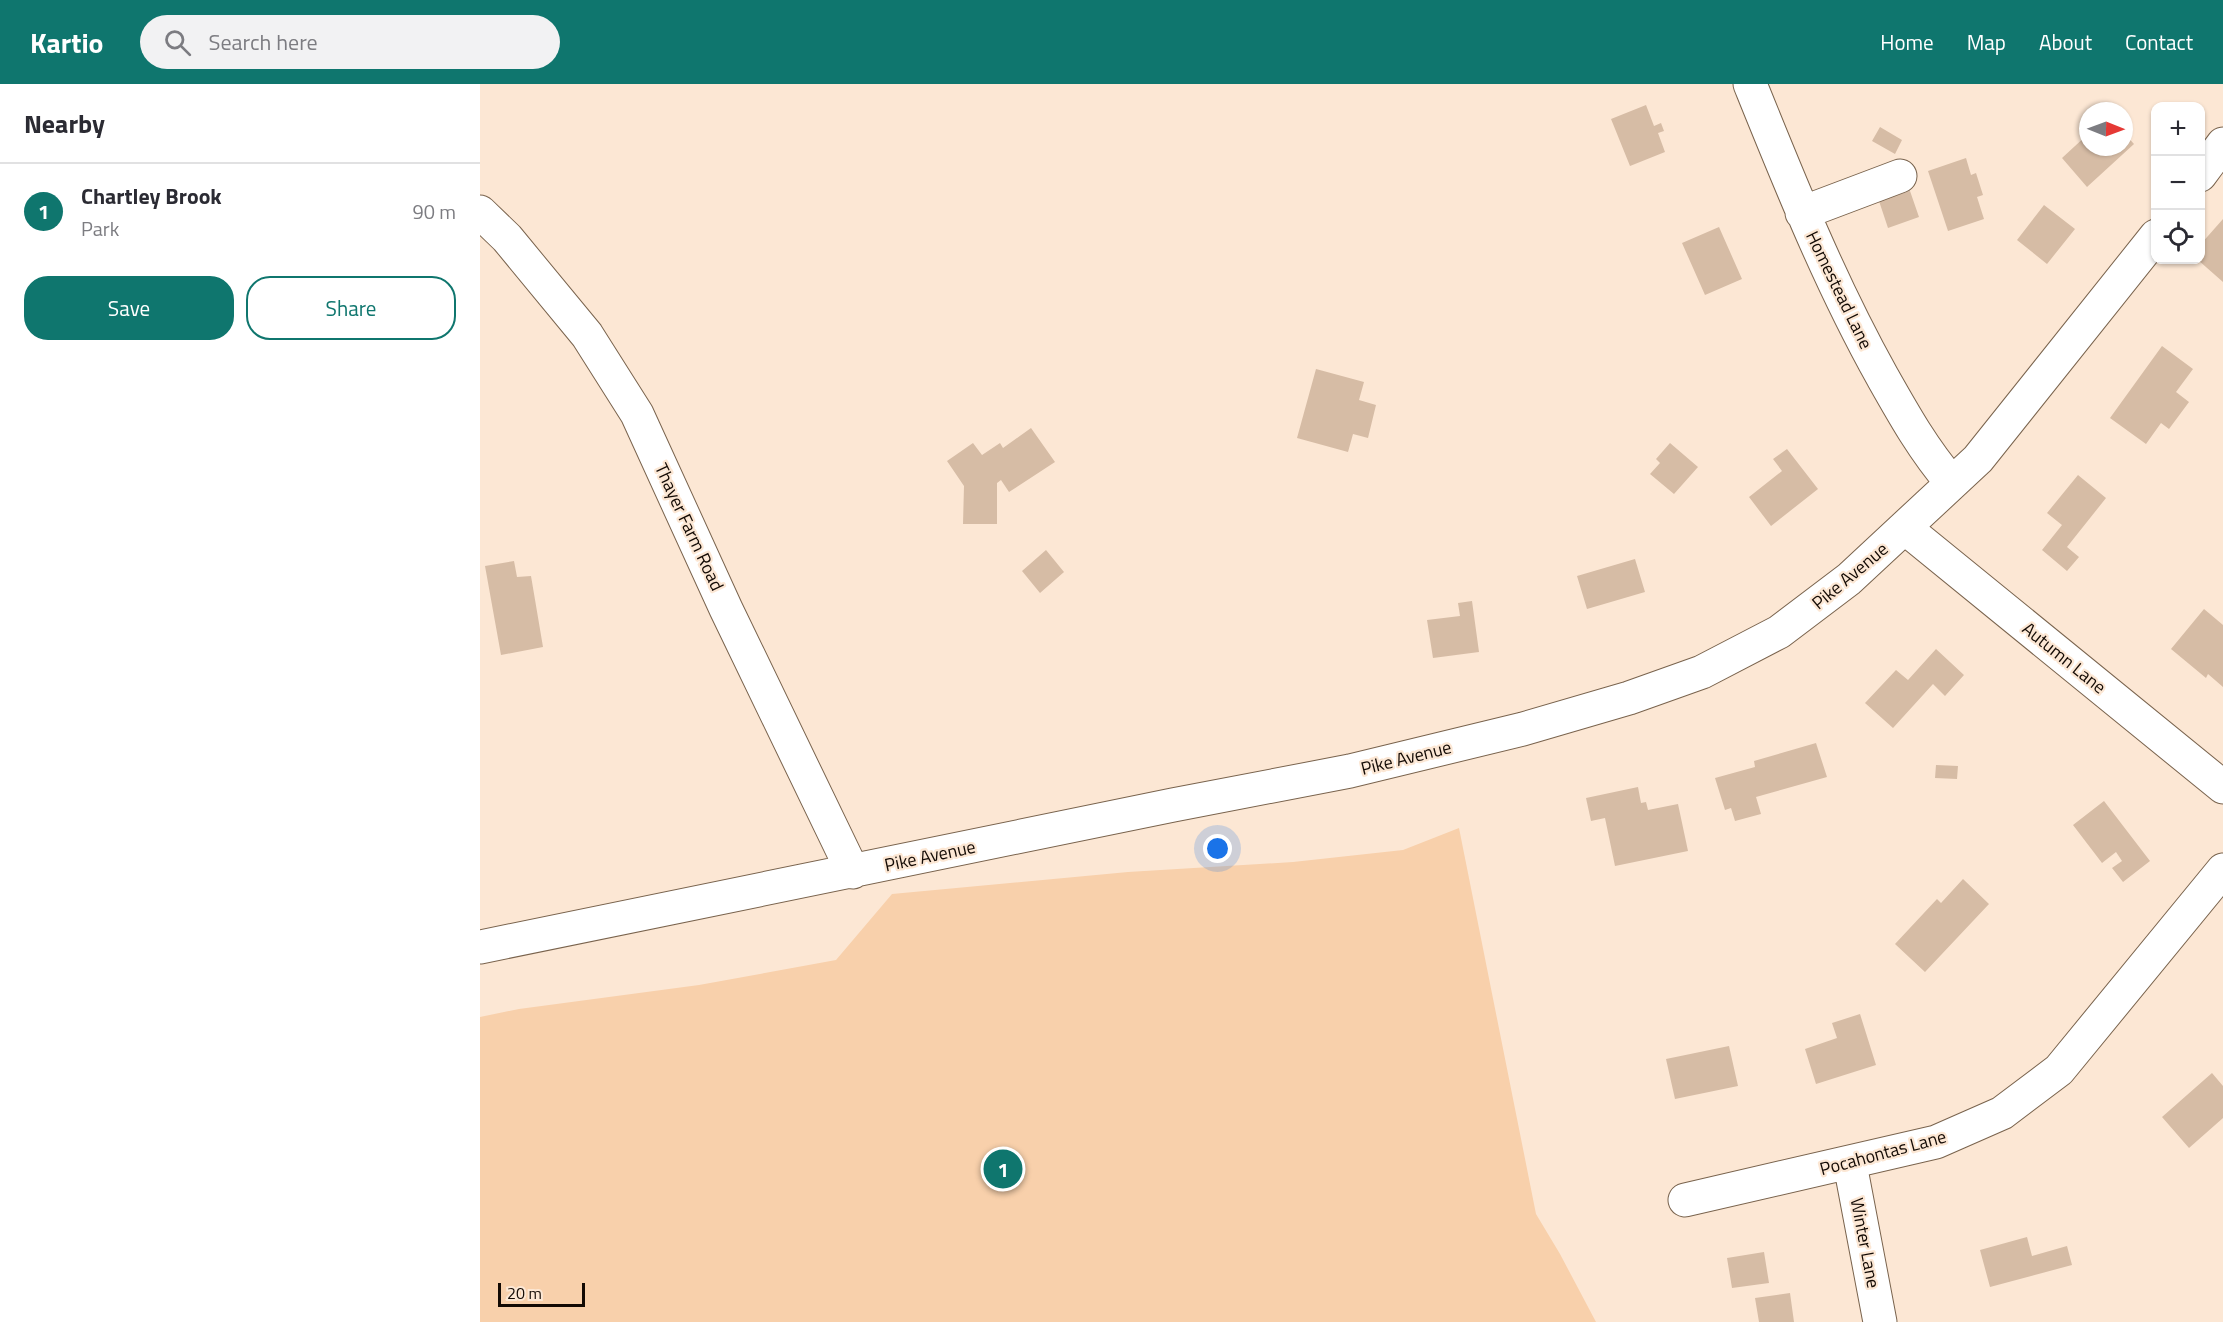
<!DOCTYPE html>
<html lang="en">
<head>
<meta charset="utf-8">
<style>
  body { margin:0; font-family:"Titillium Web",sans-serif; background:#f2f2f3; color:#2b2b33 }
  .controls { position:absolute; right:18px; top:18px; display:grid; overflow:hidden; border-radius:12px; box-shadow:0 2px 4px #0004 }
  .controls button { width:54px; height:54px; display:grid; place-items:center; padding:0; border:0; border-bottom:2px solid #e1e1e2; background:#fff; color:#2b2b33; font:30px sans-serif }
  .compass { position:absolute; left:1599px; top:18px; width:54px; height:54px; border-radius:50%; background:#fff; box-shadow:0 2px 4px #0004; rotate:91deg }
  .scale { position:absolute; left:18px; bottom:15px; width:87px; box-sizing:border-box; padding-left:6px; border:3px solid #130a04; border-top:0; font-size:16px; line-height:21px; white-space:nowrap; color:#130a04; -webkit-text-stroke:4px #fce7d4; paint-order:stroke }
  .you { position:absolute; left:738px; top:765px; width:21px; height:21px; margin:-15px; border:4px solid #fff; border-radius:50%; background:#1a73e8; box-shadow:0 0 0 9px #1a73e833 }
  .badge { display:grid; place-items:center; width:39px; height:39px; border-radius:50%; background:#0f766e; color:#fff; font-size:20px; font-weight:700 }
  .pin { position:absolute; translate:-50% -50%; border:3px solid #fff; box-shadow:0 2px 6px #0006 }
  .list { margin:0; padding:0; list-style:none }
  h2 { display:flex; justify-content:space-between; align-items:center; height:78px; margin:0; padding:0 24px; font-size:26px }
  h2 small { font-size:20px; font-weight:400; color:#7c7c81 }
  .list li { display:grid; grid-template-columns:39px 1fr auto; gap:18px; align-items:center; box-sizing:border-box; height:96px; padding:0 24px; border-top:2px solid #e1e1e2 }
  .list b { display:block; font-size:22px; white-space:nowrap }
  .list p { margin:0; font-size:20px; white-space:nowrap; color:#7c7c81 }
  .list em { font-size:20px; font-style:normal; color:#7c7c81 }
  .actions { display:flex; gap:12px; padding:18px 24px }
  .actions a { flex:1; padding:14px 0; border:2px solid #0f766e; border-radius:24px; text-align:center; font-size:21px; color:#0f766e }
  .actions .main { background:#0f766e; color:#fff }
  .icon { flex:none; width:33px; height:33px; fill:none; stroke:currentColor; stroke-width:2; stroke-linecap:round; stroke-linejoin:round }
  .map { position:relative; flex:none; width:1743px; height:1238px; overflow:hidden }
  header { display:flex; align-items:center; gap:36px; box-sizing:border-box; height:84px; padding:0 30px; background:#0f766e; color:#fff }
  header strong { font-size:28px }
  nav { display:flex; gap:33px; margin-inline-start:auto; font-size:21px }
  .search { width:420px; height:54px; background:#f2f2f3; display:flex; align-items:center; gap:15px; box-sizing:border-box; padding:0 21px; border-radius:33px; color:#7c7c81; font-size:22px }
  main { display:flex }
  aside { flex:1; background:#fff }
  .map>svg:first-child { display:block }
  .green { fill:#f8d0ab }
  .building { fill:#d6bca5 }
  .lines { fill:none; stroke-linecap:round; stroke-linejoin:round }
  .minor-casing { stroke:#79634d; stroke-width:35 }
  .minor { stroke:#fff; stroke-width:33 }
  .labels { text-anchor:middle; stroke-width:4.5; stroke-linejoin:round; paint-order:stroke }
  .street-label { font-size:18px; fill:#130a04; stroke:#fce7d4 }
</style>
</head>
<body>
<header>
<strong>Kartio</strong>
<div class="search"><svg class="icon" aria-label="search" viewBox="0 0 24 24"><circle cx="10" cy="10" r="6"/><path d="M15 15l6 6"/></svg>Search here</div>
<nav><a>Home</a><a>Map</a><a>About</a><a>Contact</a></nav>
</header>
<main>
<aside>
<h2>Nearby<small></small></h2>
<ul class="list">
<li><span class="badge">1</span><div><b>Chartley Brook</b><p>Park</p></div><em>90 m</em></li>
</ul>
<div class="actions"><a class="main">Save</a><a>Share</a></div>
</aside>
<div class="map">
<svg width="1743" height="1238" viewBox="0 0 1743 1238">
  <rect width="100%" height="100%" fill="#fce7d4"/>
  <path class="green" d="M 979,744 L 1056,1130 L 1080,1170 L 1116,1238 L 0,1238 L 0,933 L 39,925 L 219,901 L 356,876 L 412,810 L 648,788 L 813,778 L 923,766 Z"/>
  <path class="building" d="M 1166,21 L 1174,42 L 1181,39 L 1184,47 L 1178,49 L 1185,68 L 1150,82 L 1131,35 Z
    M 1400,43 L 1422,56 L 1415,70 L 1392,57 Z
    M 1644,49 L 1654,60 L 1607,103 L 1582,74 L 1608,50 L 1608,63 L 1644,63 Z
    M 1486,74 L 1491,91 L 1496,89 L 1503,111 L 1497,113 L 1504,135 L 1468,147 L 1448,87 Z
    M 1430,107 L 1439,133 L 1408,144 L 1399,117 Z
    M 1564,121 L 1595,145 L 1567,180 L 1537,156 Z
    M 1743,135 L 1743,198 L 1718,176 L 1720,176 L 1720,161 Z
    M 1239,143 L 1262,195 L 1225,211 L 1202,159 Z
    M 1682,262 L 1713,285 L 1696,308 L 1709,318 L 1689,345 L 1681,339 L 1666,360 L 1630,334 Z
    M 836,285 L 884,298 L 879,316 L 896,321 L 888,354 L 873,350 L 868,368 L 817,354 Z
    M 551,344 L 575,378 L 529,408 L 521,396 L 517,399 L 517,440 L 483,440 L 484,402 L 467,377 L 493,359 L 502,371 L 520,359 L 523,364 Z
    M 1190,359 L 1218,383 L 1194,410 L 1170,390 L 1180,379 L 1176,375 Z
    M 1307,365 L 1338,405 L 1291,442 L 1269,413 L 1302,387 L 1293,375 Z
    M 1598,391 L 1626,414 L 1587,463 L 1599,473 L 1587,487 L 1562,466 L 1582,441 L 1567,429 Z
    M 566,466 L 584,488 L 560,509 L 542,487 Z
    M 1155,475 L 1165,508 L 1107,525 L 1097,492 Z
    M 34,477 L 37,493 L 51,492 L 63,563 L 21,571 L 5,482 Z
    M 992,517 L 999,568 L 953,574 L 947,536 L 980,532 L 978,519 Z
    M 1724,525 L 1743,541 L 1743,603 L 1728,590 L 1726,594 L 1691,565 Z
    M 1456,565 L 1484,591 L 1465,612 L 1453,600 L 1413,644 L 1385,619 L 1416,586 L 1428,596 Z
    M 1336,659 L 1347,693 L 1276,713 L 1281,730 L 1255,737 L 1251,724 L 1245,726 L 1235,694 L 1275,683 L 1274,677 Z
    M 1456,681 L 1478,682 L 1477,695 L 1455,694 Z
    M 1158,703 L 1161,719 L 1166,718 L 1168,726 L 1198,720 L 1208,767 L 1135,782 L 1125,734 L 1111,737 L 1106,714 Z
    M 1624,717 L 1670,777 L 1643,798 L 1632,784 L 1642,777 L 1636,768 L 1622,779 L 1593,741 Z
    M 1483,795 L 1509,820 L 1445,888 L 1415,860 L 1457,815 L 1461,819 Z
    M 1380,930 L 1396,981 L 1336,1000 L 1325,965 L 1357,954 L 1352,939 Z
    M 1249,962 L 1258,1002 L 1195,1015 L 1186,975 Z
    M 1732,989 L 1743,1002 L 1743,1034 L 1709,1064 L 1682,1033 Z
    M 1547,1153 L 1552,1172 L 1587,1162 L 1592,1181 L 1510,1203 L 1500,1166 Z
    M 1284,1168 L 1289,1199 L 1252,1204 L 1247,1174 Z
    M 1310,1209 L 1314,1238 L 1279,1238 L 1275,1214 Z"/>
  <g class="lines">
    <defs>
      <path id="minor" d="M 1270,0 C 1310,99 1350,199 1402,292 C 1424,331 1443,365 1472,399
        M 1720,91 L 1743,60
        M 0,128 L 27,154 L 107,251 L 157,330 L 246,525 L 373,788
        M 1322,129 L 1420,92
        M 1425,444 L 1743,703
        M 0,863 L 693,721 L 870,687 L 1043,645 L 1149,614 L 1222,588 L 1299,548 L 1369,495 L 1498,375 L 1676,152
        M 1370,1080 L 1400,1238
        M 1205,1116 L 1456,1058 L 1522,1029 L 1579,986 L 1743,786"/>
    </defs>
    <use href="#minor" class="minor-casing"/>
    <use href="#minor" class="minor"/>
  </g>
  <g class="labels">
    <g class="street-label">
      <text transform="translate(1359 206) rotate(64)" y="6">Homestead Lane</text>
      <text transform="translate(209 443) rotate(65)" y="6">Thayer Farm Road</text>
      <text transform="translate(1370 492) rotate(-40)" y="6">Pike Avenue</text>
      <text transform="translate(1584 574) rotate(39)" y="6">Autumn Lane</text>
      <text transform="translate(926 674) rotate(-14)" y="6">Pike Avenue</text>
      <text transform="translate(450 772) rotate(-12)" y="6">Pike Avenue</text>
      <text transform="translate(1403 1069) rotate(-15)" y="6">Pocahontas Lane</text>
      <text transform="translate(1385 1159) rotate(79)" y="6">Winter Lane</text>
    </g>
  </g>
</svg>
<div class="controls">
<button>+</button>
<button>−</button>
<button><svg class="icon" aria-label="locate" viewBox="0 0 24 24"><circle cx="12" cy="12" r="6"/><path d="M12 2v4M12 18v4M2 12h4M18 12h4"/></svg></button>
</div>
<svg class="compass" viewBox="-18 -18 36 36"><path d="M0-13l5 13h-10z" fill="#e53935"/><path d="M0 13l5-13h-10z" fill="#7c7c81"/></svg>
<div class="scale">20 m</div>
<div class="you"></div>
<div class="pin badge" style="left:523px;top:1085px">1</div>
</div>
</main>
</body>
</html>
